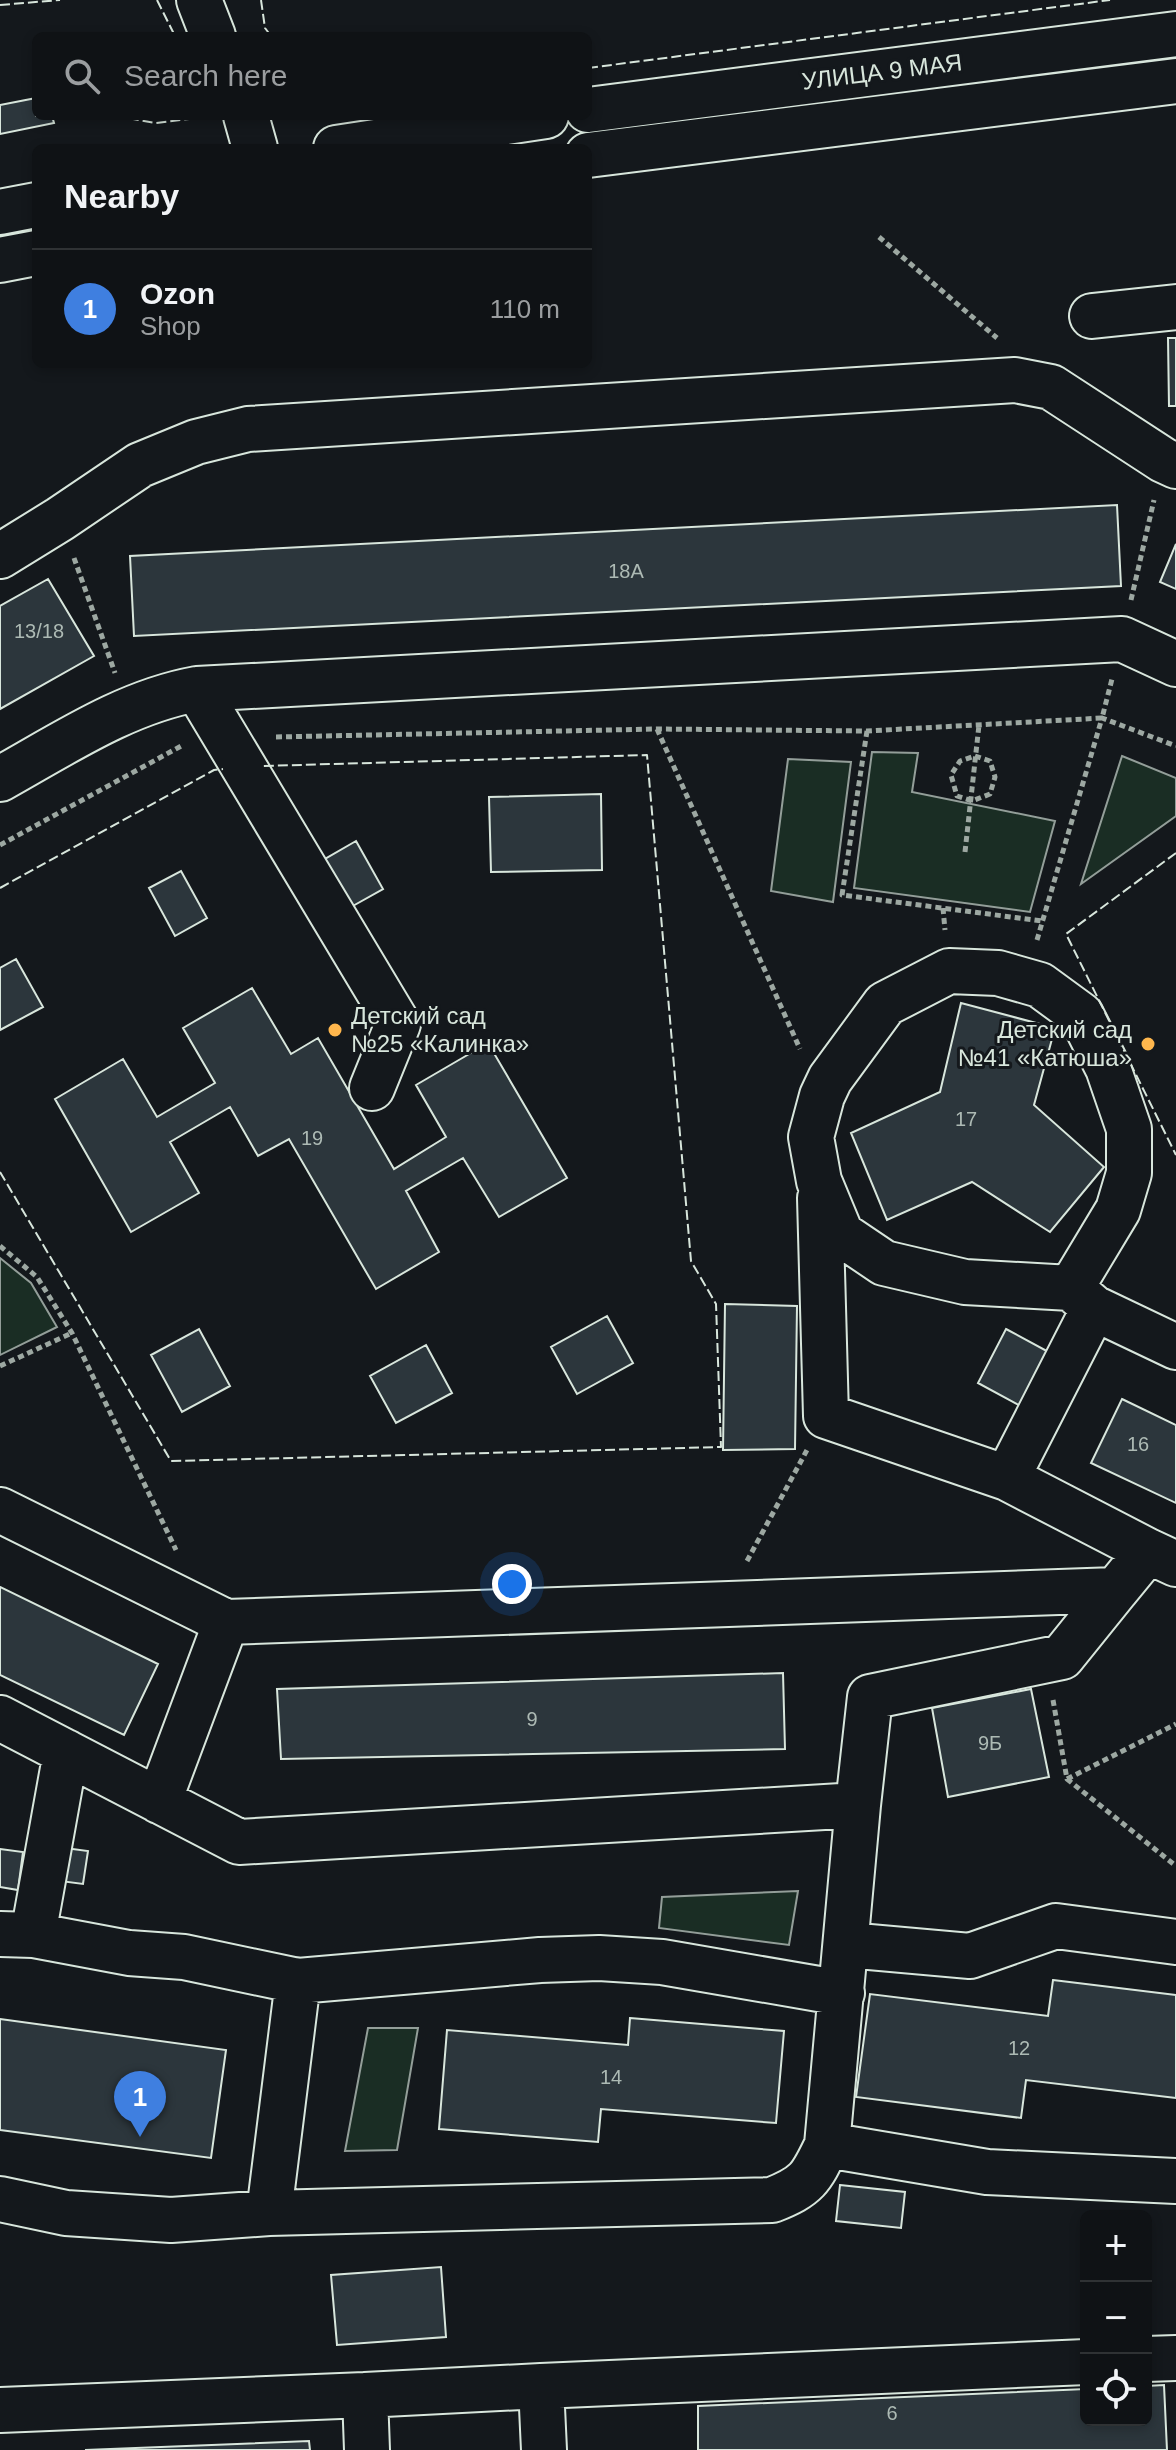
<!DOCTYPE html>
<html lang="en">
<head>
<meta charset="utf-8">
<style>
  body { margin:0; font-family:Arial,sans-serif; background:#1d2022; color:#f1f3f6 }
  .controls { position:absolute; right:24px; bottom:24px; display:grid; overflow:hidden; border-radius:12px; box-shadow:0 4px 12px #0003 }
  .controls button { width:72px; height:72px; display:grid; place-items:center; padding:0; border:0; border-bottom:2px solid #2f3234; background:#0f1215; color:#f1f3f6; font:40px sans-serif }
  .you { position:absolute; left:512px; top:1584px; width:28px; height:28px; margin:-20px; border:6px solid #fff; border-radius:50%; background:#1a73e8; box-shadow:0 0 0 12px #1a73e833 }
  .badge { display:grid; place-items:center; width:52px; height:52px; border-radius:50%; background:#ea580c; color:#fff; font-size:26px; font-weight:700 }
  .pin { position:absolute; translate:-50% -66px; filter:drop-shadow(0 2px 4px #0008) }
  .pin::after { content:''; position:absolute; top:42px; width:28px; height:24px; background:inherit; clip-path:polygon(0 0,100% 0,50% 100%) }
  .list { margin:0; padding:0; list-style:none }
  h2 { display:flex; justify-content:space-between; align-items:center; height:104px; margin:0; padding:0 32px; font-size:34px }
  h2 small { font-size:26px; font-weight:400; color:#9b9ea0 }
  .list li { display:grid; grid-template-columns:52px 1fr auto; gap:24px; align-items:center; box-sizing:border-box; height:120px; padding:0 32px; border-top:2px solid #2f3234 }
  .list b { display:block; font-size:30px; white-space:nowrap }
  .list p { margin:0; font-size:26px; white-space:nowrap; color:#9b9ea0 }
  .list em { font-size:26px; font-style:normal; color:#9b9ea0 }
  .icon { flex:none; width:44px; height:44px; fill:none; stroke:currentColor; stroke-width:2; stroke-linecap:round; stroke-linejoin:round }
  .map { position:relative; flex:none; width:1176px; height:2450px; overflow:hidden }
  .search { position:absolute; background:#0f1215; box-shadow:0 4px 12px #0003; left:32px; top:32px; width:560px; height:88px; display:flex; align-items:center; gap:20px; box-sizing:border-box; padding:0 28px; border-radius:12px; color:#9b9ea0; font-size:30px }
  .panel { position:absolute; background:#0f1215; box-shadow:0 4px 12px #0003; left:32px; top:144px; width:560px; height:224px; border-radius:12px }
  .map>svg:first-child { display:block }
  .green { fill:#1a2d24; stroke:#939e99; stroke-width:2 }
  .building { fill:#2c363c; stroke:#d8e6dc; stroke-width:2 }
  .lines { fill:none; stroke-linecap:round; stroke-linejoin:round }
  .minor-casing { stroke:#d8e6dc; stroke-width:48 }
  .major-casing { stroke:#d8e6dc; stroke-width:48 }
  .path { stroke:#9da8a2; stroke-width:5; stroke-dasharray:6 4; stroke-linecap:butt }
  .minor { stroke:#14181c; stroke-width:44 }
  .major { stroke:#14181c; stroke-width:44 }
  .fence { stroke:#d8e6dc; stroke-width:2; stroke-dasharray:10 4; stroke-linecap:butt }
  .poi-dot { fill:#ffb74d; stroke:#14181c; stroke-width:3 }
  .labels { text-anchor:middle; stroke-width:6; stroke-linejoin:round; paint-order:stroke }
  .number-label { font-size:20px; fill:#adbab4 }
  .street-label { font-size:24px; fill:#d8e6dc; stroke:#14181c }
  .poi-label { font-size:24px; fill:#d8e6dc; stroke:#14181c; text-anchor:start }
</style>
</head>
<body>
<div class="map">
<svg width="1176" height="2450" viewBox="0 0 1176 2450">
  <rect width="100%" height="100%" fill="#14181c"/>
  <path class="green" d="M 872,752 L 918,753 L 912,792 L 1055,821 L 1030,912 L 854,888 Z
    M 1122,756 L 1176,778 L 1176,816 L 1081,884 Z
    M 788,759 L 851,762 L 833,902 L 771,891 Z
    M 0,1258 L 31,1283 L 57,1327 L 0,1355 Z
    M 798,1891 L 789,1945 L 659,1928 L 662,1897 Z
    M 368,2028 L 418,2028 L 397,2150 L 345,2151 Z"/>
  <path class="building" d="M 36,98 L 36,116 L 52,116 L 54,123 L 0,134 L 0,105 Z
    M 1168,338 L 1176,338 L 1176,406 L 1169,406 Z
    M 1117,505 L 1121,586 L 134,636 L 130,556 Z
    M 1176,544 L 1176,589 L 1160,582 Z
    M 48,579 L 94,656 L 0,709 L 0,606 Z
    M 601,794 L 602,870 L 491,872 L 489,797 Z
    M 356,841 L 383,889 L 351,907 L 325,859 Z
    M 181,871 L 207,918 L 175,936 L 149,888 Z
    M 16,959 L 43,1007 L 0,1030 L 0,968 Z
    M 252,988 L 291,1054 L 318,1038 L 394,1169 L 446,1137 L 416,1085 L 488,1043 L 567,1178 L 499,1217 L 463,1158 L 406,1191 L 439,1252 L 376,1289 L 289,1139 L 258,1156 L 230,1107 L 170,1142 L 199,1193 L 131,1232 L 55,1099 L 123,1059 L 157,1117 L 215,1083 L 183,1028 Z
    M 961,1003 L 1055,1028 L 1034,1105 L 1104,1167 L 1050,1232 L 972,1182 L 887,1220 L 851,1133 L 940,1092 Z
    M 725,1304 L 797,1306 L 795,1449 L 723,1450 Z
    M 607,1316 L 633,1363 L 577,1394 L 551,1347 Z
    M 199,1329 L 230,1386 L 182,1412 L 151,1355 Z
    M 1006,1329 L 1056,1356 L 1028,1410 L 978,1383 Z
    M 426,1345 L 452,1393 L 396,1423 L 370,1376 Z
    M 1122,1399 L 1176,1425 L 1176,1503 L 1091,1463 Z
    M 0,1587 L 158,1664 L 124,1735 L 0,1675 Z
    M 783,1673 L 785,1749 L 281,1759 L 277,1689 Z
    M 1031,1689 L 1049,1777 L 948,1797 L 932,1708 Z
    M 65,1848 L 88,1851 L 83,1884 L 60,1881 Z
    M 0,1849 L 23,1852 L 18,1890 L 0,1887 Z
    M 1053,1980 L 1176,1995 L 1176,2098 L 1026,2080 L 1021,2118 L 856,2097 L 870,1994 L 1048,2016 Z
    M 630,2018 L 784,2031 L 776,2123 L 601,2109 L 598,2142 L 439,2129 L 447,2030 L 628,2045 Z
    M 0,2019 L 226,2050 L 211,2158 L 0,2130 Z
    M 840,2185 L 905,2192 L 901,2228 L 836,2221 Z
    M 441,2267 L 446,2337 L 337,2345 L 331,2275 Z
    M 1164,2385 L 1167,2450 L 698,2450 L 698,2406 L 1086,2389 L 1086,2420 L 1146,2420 L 1146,2386 Z
    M 309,2441 L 310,2450 L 85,2450 Z"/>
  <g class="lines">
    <defs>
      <path id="minor" d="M 199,0 L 213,36
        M 246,116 L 255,148
        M 1092,316 L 1176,307
        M 0,556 L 60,519 L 140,465 L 196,442 L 248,429 L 1015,380 L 1051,387 L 1163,460 L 1176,466
        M 197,689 L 1122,639 L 1176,664
        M 0,779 C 63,744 125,702 197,689 L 398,1024 L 372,1088
        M 820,1198 L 826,1416 L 1007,1478
        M 1071,1288 L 1118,1210 L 1129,1173 L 1129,1129 L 1108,1068 L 1081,1015 L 1040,985 L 998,973 L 949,971 L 885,1004 L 830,1079 L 822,1096 L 811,1137 L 819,1181 L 841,1234 L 884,1263 L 965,1282 L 1071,1288 L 1094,1308 L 1176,1347
        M 1094,1308 L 1007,1478 L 1148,1551
        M 0,1510 L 226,1622 L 1116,1590 L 1148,1551 L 1176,1564
        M 0,1718 L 239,1842 L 858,1805 L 827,2145
        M 159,1801 L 226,1622
        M 858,1805 L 870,1697 L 1062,1657 L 1116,1590
        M 0,1934 L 33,1935 L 129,1953 L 184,1957 L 298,1981 L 540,1960 L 599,1958 L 662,1962 L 842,1993
        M 33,1935 L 66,1752
        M 847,1945 L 970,1956 L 1056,1926 L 1176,1942
        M 0,2199 L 66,2213 L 171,2220 L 269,2213 L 772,2200 C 807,2186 811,2179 827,2145 L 987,2172 L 1176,2181
        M 269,2213 L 298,1981
        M 1146,2359 L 1176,2358
        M 365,2395 L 541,2386
        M 0,2410 L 365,2395 L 367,2450
        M 544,2450 L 541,2386 L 1086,2362"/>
      <path id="major" d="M 588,110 L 1176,34
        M 336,148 L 546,116
        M 588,155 L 1176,81
        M 0,212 L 36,205
        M 0,260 L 36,253"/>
    </defs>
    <use href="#minor" class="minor-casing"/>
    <use href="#major" class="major-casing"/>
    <path class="path" d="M 879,237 L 997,338
      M 74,558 L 115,673
      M 1131,600 L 1154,500
      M 657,729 L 800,1049
      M 867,731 L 842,895 L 1042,921
      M 276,737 L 657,729 L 867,731 L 1102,718 L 1112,679
      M 975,756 L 990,761 L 995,777 L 990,794 L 972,801 L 957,796 L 951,775 L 960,761 Z
      M 0,845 L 183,745
      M 965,852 L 979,725
      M 943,908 L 945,930
      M 1037,940 L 1102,718 L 1176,746
      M 0,1246 L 37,1277 L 72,1333 L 176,1550
      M 0,1366 L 72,1333
      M 747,1561 L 807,1450
      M 1053,1700 L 1067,1779 L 1176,1866
      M 1067,1779 L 1176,1724"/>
    <use href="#minor" class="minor"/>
    <use href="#major" class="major"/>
    <path class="fence" d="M 157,0 L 175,36
      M 261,0 L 265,28 L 271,36
      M 0,5 L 60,0
      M 588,68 L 1110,0
      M 115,116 L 156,123 L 214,116
      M 1176,853 L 1066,934 L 1176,1155
      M 0,888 L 214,770 L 223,769
      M 0,1172 L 171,1461 L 721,1447 L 716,1304 L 691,1261 L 647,755 L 263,766"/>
  </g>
  <g class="poi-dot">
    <circle cx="335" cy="1030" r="8"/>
    <circle cx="1148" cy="1044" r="8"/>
  </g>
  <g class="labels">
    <g class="number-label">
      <text x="626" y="578">18А</text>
      <text x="39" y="638">13/18</text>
      <text x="966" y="1126">17</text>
      <text x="312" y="1145">19</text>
      <text x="1138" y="1451">16</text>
      <text x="532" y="1726">9</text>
      <text x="990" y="1750">9Б</text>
      <text x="1019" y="2055">12</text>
      <text x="611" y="2084">14</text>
      <text x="892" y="2420">6</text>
    </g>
    <g class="street-label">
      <text transform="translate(882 72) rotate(-7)" y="8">УЛИЦА 9 МАЯ</text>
    </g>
    <g class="poi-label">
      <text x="351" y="1024">Детский сад<tspan x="351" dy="28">№25 «Калинка»</tspan></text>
      <text x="1132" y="1038" text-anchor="end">Детский сад<tspan x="1132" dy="28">№41 «Катюша»</tspan></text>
    </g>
  </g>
</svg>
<div class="controls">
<button>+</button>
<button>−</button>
<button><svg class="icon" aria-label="locate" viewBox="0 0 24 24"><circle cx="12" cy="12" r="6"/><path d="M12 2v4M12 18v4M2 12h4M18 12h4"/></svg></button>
</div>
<div class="you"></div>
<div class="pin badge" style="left:140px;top:2137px;background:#3f7fe0">1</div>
<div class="search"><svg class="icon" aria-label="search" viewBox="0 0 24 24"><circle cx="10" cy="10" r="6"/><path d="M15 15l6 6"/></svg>Search here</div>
<section class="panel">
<h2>Nearby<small></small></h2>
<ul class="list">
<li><span class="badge" style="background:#3f7fe0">1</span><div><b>Ozon</b><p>Shop</p></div><em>110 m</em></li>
</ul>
</section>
</div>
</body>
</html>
